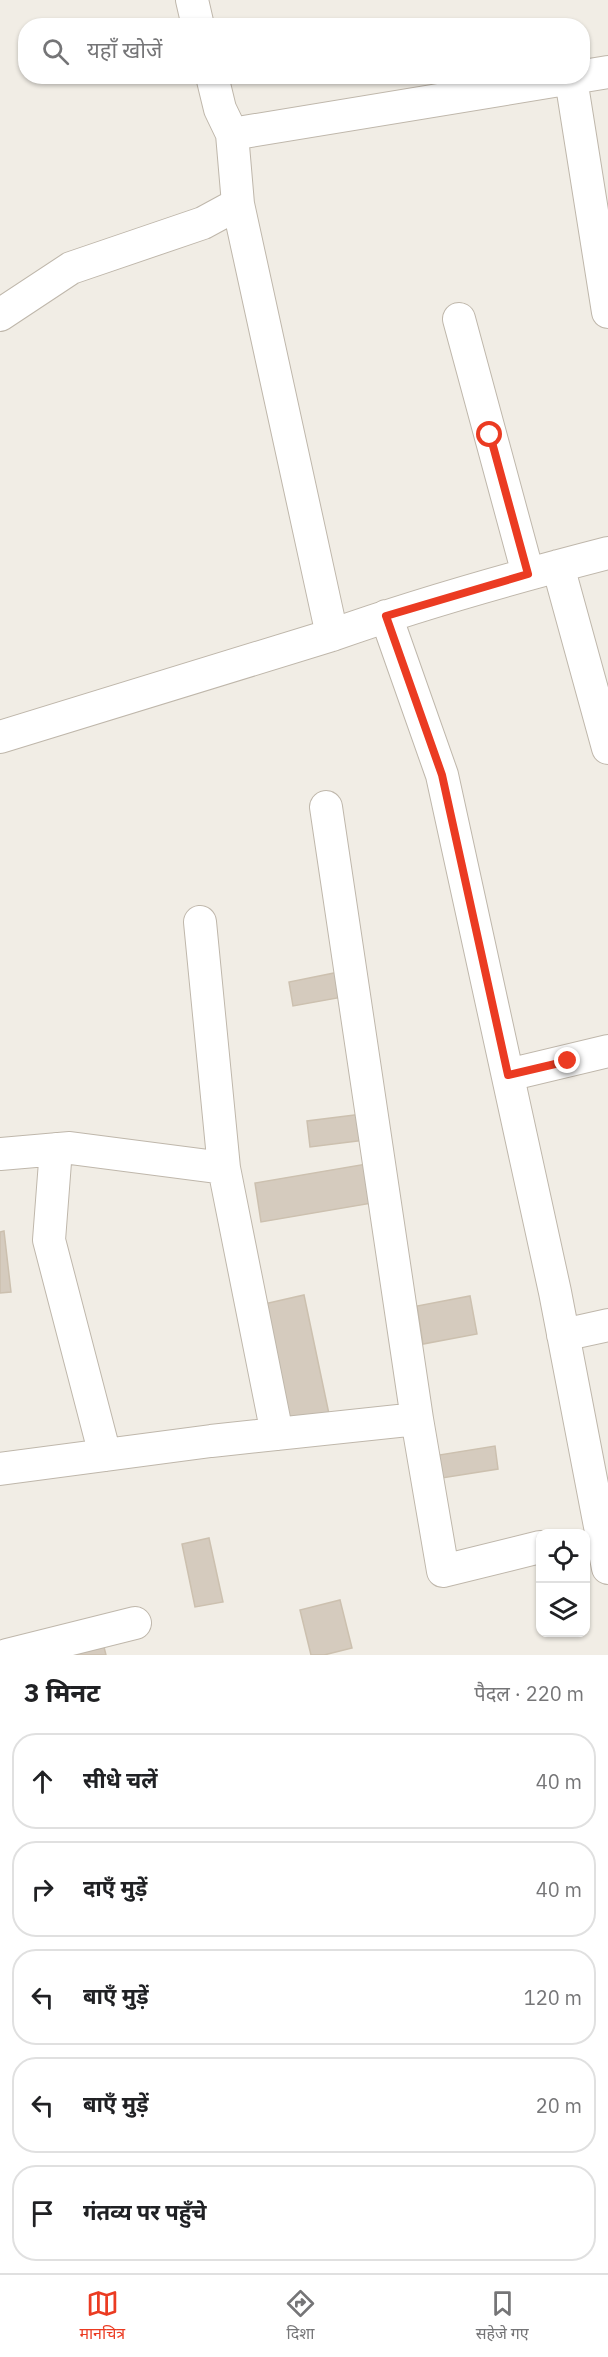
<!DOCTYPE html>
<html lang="hi">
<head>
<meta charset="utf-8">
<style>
  body { margin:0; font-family:"IBM Plex Sans","Noto Sans Devanagari",sans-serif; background:#f2f2f2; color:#202124 }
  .controls { position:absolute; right:18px; bottom:18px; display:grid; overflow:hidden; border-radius:12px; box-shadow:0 2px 4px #0004 }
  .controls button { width:54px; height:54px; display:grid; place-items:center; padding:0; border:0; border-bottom:2px solid #e0e0e0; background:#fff; color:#202124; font:30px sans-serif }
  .stop { position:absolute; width:18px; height:18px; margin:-14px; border:4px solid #eb3b22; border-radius:50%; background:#fff }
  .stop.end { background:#eb3b22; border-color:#fff; box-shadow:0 2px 6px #0008 }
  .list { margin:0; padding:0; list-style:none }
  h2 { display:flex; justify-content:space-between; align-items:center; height:78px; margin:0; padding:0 24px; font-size:26px }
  h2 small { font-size:20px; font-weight:400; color:#757577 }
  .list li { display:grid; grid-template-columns:39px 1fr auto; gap:18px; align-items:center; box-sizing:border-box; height:96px; margin:0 12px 12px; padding:0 12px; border:2px solid #e0e0e0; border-radius:24px }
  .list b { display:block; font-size:22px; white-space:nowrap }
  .list em { font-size:20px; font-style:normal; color:#757577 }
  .icon { flex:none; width:33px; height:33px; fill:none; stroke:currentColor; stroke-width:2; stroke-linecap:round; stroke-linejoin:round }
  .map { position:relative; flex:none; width:608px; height:1655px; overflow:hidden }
  .search { position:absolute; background:#fff; box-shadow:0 2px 4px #0004; left:18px; right:18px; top:18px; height:66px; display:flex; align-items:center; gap:15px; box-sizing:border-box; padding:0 21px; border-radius:24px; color:#757577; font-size:22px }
  .sheet { height:618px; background:#fff }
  nav { display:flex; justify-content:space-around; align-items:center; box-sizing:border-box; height:84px; border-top:2px solid #e0e0e0; background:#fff; font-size:16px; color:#757577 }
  nav a { display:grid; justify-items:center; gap:3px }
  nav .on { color:#eb3b22 }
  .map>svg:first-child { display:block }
  .building { fill:#d5cbbe; stroke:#ccc0af; stroke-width:1.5 }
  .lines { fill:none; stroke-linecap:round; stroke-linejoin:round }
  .minor-casing { stroke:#bfb7ab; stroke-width:34 }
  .minor { stroke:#fff; stroke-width:32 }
  .route { stroke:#eb3b22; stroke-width:8 }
</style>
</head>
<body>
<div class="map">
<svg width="608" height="1655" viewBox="0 0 608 1655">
  <rect width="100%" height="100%" fill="#f1ede5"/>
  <path class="building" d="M 349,970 L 354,995 L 293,1006 L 289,982 Z
    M 370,1113 L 373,1139 L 310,1147 L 307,1121 Z
    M 378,1162 L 384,1201 L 261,1222 L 255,1183 Z
    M 4,1231 L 11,1292 L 0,1293 L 0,1232 Z
    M 304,1295 L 329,1414 L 289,1423 L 264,1304 Z
    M 470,1296 L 477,1334 L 423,1344 L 417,1306 Z
    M 495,1446 L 498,1469 L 442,1478 L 439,1455 Z
    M 209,1538 L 223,1602 L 195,1607 L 182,1544 Z
    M 340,1600 L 352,1648 L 324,1655 L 311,1655 L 300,1610 Z
    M 104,1647 L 106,1655 L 73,1655 Z"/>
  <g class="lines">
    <defs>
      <path id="minor" d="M 192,0 L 198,26
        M 212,76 L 220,109 L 232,134 L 238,204 L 332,635
        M 571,79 L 608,312
        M 232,134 L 608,72
        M 0,315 L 71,268 L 203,223 L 238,204
        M 459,319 L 528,574
        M 558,566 L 608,748
        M 386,616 L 442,775 L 555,1292 L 608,1568
        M 0,737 L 332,635 C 422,603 515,577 608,553
        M 326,807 L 417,1419
        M 200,922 L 224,1168 L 277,1434
        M 508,1075 L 608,1051
        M 56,1149 L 49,1240 L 105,1455
        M 0,1154 L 70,1148 L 224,1168
        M 563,1335 L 608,1325
        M 0,1469 L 211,1441 L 417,1419 L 443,1571 L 540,1547
        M 7,1655 L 135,1623"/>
    </defs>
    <use href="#minor" class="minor-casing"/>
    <use href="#minor" class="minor"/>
  </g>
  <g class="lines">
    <path class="route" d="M 490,435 L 528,574 L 386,616 L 442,775 L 508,1075 L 568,1061"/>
  </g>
</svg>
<div class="controls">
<button><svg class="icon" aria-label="locate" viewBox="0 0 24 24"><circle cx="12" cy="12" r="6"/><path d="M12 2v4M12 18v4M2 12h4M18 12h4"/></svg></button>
<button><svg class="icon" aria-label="layers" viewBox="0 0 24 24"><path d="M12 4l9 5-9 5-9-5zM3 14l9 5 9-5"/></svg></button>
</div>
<div class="stop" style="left:490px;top:435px"></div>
<div class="stop end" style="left:568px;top:1061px"></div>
<div class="search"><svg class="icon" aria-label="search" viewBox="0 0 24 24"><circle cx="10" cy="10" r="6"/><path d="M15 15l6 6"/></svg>यहाँ खोजें</div>
</div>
<section class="sheet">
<h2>3 मिनट<small>पैदल · 220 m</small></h2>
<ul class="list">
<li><svg class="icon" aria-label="ahead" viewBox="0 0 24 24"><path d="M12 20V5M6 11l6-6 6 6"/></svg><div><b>सीधे चलें</b></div><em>40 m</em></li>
<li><svg class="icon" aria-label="right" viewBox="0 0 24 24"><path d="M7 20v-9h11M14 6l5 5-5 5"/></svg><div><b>दाएँ मुड़ें</b></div><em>40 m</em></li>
<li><svg class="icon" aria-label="left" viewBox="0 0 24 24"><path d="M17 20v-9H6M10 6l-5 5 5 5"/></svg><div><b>बाएँ मुड़ें</b></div><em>120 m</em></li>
<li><svg class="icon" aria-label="left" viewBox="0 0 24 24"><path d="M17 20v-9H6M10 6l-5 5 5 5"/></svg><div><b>बाएँ मुड़ें</b></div><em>20 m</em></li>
<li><svg class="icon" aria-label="arrive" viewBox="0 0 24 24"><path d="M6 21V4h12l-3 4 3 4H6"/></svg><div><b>गंतव्य पर पहुँचे</b></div></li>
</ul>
</section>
<nav>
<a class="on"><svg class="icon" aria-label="map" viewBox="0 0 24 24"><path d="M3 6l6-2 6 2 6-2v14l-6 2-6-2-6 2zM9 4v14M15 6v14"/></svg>मानचित्र</a>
<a><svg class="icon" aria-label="directions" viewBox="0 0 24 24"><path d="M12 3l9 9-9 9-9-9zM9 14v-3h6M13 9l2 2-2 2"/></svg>दिशा</a>
<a><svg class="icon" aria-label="saved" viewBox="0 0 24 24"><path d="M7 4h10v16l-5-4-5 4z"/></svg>सहेजे गए</a>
</nav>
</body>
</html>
